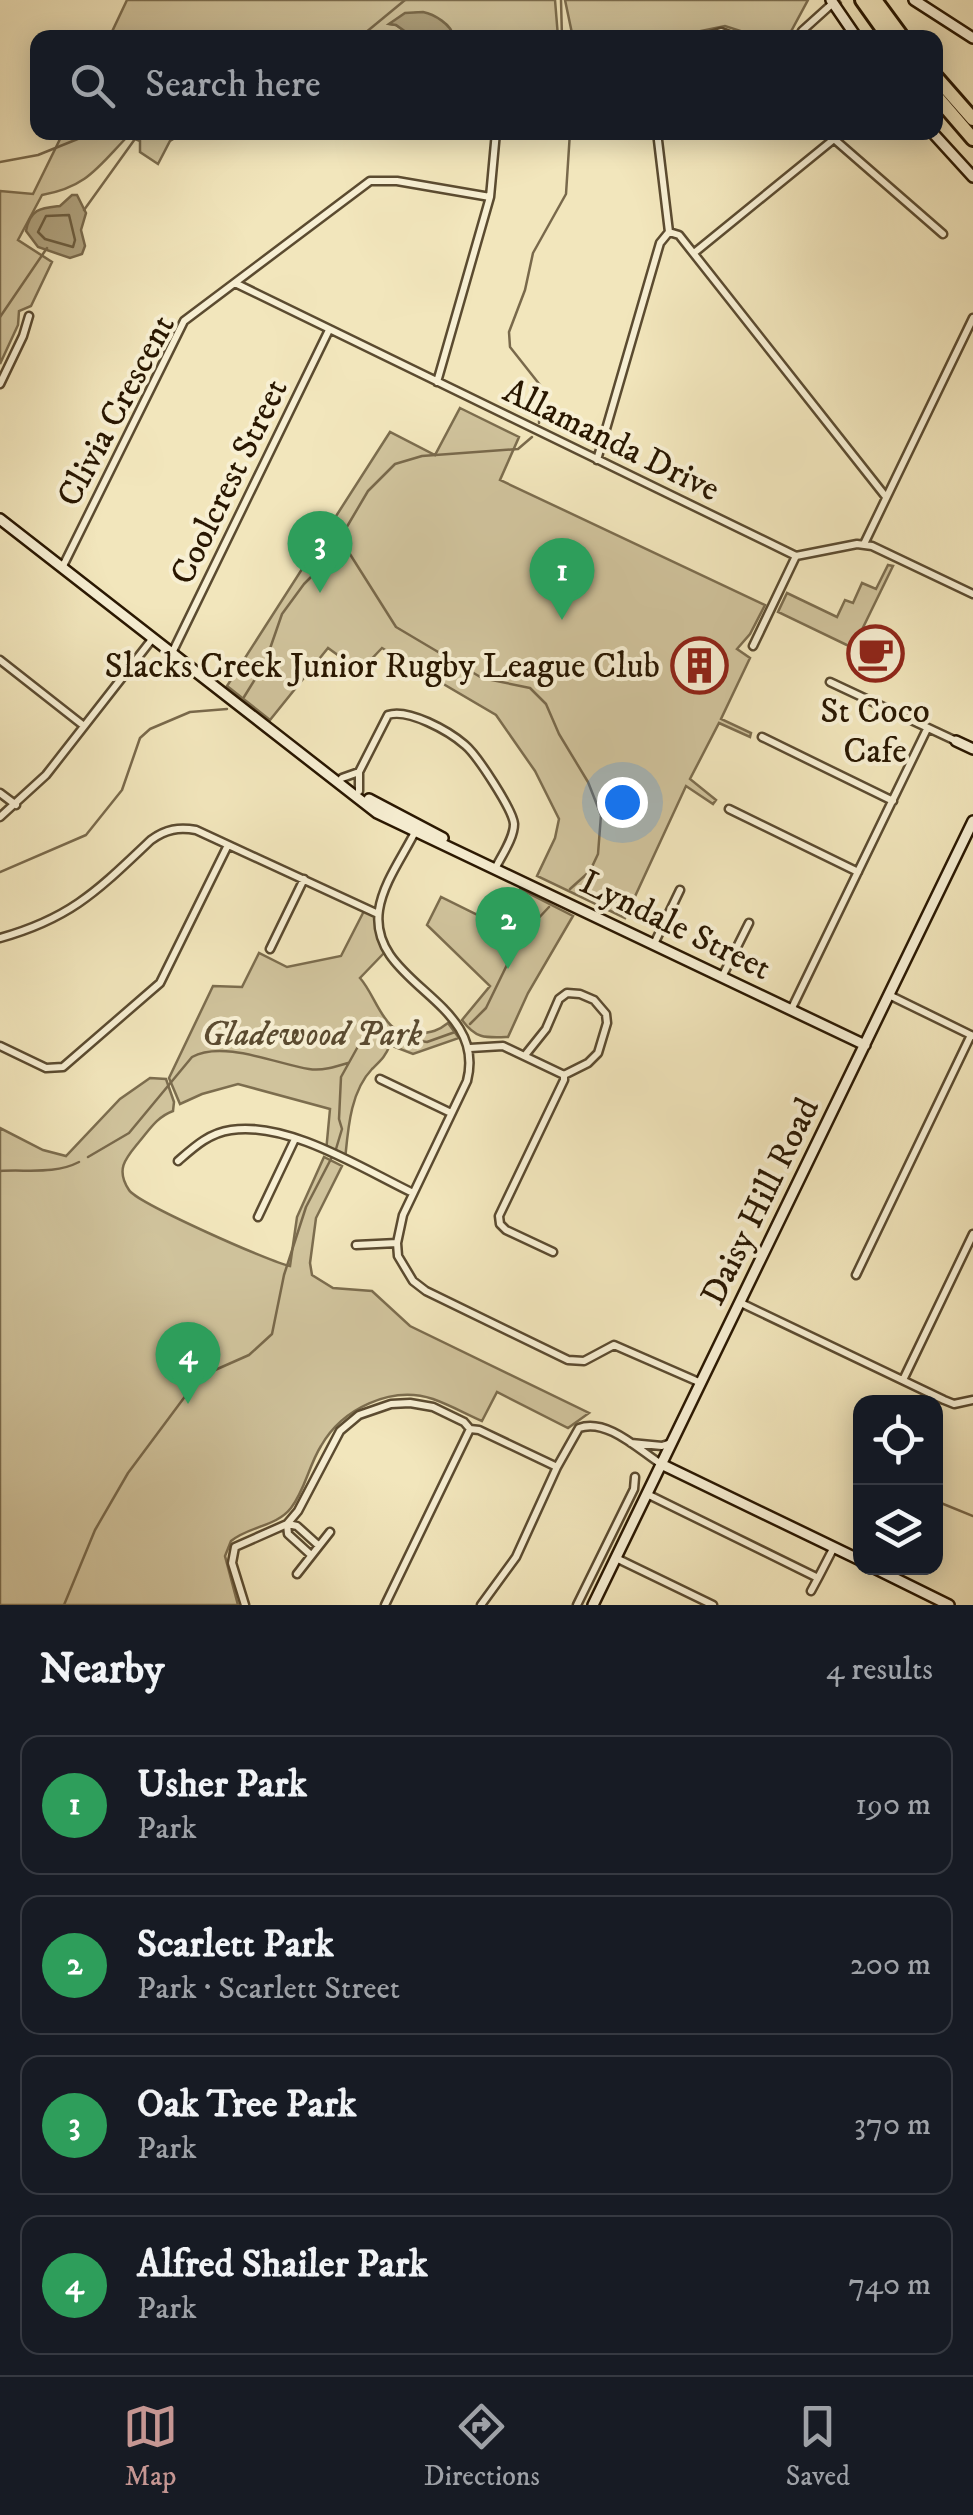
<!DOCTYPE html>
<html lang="en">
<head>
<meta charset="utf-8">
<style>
  body { margin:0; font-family:"IM FELL DW Pica",serif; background:#242831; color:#f1f3f6 }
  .controls { position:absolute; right:30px; bottom:30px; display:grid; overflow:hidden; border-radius:20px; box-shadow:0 5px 25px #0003 }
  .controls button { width:90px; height:90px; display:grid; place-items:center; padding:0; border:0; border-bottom:2px solid #363941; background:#171b24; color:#f1f3f6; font:50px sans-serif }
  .you { position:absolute; left:622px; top:802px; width:35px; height:35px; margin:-25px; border:8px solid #fff; border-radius:50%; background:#1a73e8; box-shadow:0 0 0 15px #1a73e833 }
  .badge { display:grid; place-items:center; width:65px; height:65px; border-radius:50%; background:#c59692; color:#fff; font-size:32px; font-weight:700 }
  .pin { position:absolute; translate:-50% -82px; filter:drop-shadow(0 2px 5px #0008) }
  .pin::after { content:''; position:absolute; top:52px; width:35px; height:30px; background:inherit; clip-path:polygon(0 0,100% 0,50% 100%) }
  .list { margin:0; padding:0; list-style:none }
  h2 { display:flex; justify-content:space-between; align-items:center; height:130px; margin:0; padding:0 40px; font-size:42px }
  h2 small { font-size:32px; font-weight:400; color:#9ea1a6 }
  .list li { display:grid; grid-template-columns:65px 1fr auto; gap:30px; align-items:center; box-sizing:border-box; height:140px; margin:0 20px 20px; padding:0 20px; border:2px solid #363941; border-radius:20px }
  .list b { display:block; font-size:38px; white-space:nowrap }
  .list p { margin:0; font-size:32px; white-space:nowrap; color:#9ea1a6 }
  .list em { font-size:32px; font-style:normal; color:#9ea1a6 }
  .icon { flex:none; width:55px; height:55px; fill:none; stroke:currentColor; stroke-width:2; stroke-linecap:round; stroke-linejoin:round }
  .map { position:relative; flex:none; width:973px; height:1605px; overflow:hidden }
  .search { position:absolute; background:#171b24; box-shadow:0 5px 25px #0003; left:30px; right:30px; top:30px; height:110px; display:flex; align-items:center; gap:25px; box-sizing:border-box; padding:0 35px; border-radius:20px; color:#9ea1a6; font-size:38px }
  .sheet { height:770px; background:#171b24 }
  nav { display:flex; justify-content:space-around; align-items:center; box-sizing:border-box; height:140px; border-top:2px solid #363941; background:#171b24; font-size:28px; color:#9ea1a6 }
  nav a { display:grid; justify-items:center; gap:5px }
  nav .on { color:#c59692 }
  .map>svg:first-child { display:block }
  .green { fill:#d0c39c; stroke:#7c6d4e; stroke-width:2.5 }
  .water { fill:#aea07c; stroke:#79694b; stroke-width:2.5 }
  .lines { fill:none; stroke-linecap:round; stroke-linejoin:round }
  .shore { stroke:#6c5c3e; stroke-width:2.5 }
  .stream { stroke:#79694b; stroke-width:2.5 }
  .street-casing { stroke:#5b4b30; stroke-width:11 }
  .secondary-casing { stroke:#291701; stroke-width:14 }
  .highway-casing { stroke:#291701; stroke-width:18 }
  .street { stroke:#f7efd3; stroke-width:6 }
  .secondary { stroke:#f7efd3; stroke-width:9 }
  .highway { stroke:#f2e6bc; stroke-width:12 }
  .labels { text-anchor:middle; stroke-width:8; stroke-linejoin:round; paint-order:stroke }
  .street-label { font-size:35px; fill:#291701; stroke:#f7efd3 }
  .poi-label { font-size:35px; fill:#291701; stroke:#f7efd3; text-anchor:end }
  .park-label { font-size:35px; font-style:italic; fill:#5b4b30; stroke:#f7efd3 }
</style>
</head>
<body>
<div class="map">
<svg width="973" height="1605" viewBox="0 0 973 1605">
  <rect width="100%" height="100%" fill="#f2e6bc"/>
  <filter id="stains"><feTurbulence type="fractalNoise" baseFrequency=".002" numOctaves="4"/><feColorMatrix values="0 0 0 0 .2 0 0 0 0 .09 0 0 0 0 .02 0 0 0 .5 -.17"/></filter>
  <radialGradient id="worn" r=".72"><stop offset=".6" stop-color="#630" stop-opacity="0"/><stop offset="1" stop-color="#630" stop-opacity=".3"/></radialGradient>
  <path class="green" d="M 127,0 L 555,0 L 558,37 L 452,37 L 454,33 C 426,14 421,3 390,24 L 396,25 L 413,37 L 109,38 Z
    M 565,0 L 808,0 L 788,37 L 759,37 L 725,26 L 696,32 L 696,37 L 573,38 Z
    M 63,133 L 183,133 L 170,141 L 158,164 L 140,152 L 140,141 L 128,136 C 98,167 87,187 42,195 L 18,240 L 52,262 L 31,306 L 19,311 L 18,325 L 0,364 L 0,191 L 33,194 Z
    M 460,408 L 519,437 L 500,480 L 765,605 L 750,634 L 737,649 L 750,658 L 721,719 L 751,733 L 750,737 L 719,723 L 690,779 L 716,800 L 713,804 L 686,786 L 625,918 L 537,876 L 555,838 L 559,819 L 535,771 L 496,715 L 382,648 L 360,671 L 328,648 L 270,720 L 227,686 L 390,432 L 435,455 Z
    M 888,565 L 893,566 L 853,648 L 778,612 L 787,593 L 837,617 L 845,600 L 853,603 L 862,583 L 876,589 Z
    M 520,889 L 573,916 L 528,993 L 508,1037 C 485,1038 476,1039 462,1020 L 490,986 L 427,925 L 441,897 L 500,926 Z
    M 364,911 L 374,915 L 384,953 L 360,978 C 378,998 384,1040 419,1034 C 432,1032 438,1031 448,1023 L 459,1038 L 413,1054 L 390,1045 C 385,1057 381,1060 372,1069 C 350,1092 348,1130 345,1160 L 326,1152 L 330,1109 L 238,1084 L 202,1094 L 180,1104 L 169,1078 L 213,986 L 242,987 L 259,953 L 287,967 L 341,956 Z
    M 150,1078 L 166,1079 L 174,1102 L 173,1111 C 157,1117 150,1129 139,1142 C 126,1158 115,1169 129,1190 C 137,1203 272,1263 290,1266 L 297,1217 L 324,1157 L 342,1166 L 316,1218 L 310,1263 L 312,1275 L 333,1288 L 372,1291 L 410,1326 L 589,1413 L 568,1428 L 497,1392 L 482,1421 C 466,1414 450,1405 433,1399 C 391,1385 342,1409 321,1446 C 309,1465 305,1490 291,1508 C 276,1527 249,1526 231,1541 L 225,1556 L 238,1605 L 0,1605 L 0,1128 L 43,1150 L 66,1156 L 120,1099 Z"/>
  <path class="water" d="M 423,12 C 434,14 452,25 453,36 L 413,37 L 396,25 L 389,24 L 405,13 Z
    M 72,195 L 77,195 L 86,213 L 81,230 L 85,246 L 82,254 L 70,258 L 38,247 L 26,231 C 30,208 42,208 60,206 Z"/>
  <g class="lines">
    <path class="shore" d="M 69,215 L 75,240 L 73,247 L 45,239 L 38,232 L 46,216 Z"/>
    <path class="stream" d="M 561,0 L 562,38
      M 839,0 L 841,3
      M 359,38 L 405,0
      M 0,162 L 38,155 L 95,132
      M 84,210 L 140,132
      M 0,317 L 47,248
      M 539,423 L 540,385 L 510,347 L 509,332 L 525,290 L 533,253 L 566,194 L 570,132
      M 532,437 L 518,449 L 422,456 L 395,464 L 368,491 L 345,530 L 348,551 L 396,627 L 482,678 L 530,688 L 546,704 L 559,734 L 588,782 L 601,815 L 598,854 L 590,871 L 570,889
      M 244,697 L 265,663 L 282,614 L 304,584 L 321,567 L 347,552
      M 0,872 L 86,835 L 122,790 L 140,738 L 150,729 L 190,712 L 227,709
      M 470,1024 L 486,1008 L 520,938 L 549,907
      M 336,1149 L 342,1129 L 339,1119 L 341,1077 L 361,1041 L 377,1034 L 427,1042 L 455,1032
      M 88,1157 L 129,1133 L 192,1057 C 223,1040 277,1064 309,1069 C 322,1071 335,1067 348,1063
      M 0,1171 C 26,1169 54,1175 79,1162
      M 936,1501 L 973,1516
      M 64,1605 L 95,1530 L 128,1473 L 195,1383 L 215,1370 L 249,1355 L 272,1334 L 284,1275 L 306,1207 L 332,1157"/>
    <defs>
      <path id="street" d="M 708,36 L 721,32 L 737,38
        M 799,38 L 802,31 L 833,3
        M 834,139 L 943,234
        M 669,232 L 679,235 L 886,497
        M 694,253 L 834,139
        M 235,283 L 796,556 L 857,544 L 872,546 L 973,594
        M 437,382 L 490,197 L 496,132
        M 0,384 L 23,336 L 29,316
        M 597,460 L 660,243 L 669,232 L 657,132
        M 864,544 L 973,318
        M 62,568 L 184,321 L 370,181 L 397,181 L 490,197
        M 753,646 L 796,556
        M 172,653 L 329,330
        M 0,660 L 84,726
        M 830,682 L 956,741
        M 762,737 L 893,801
        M 342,778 L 359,772
        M 359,791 L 359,772 L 388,715 C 408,708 449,731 465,745 C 477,755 513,810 514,824 C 514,838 502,855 496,867
        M 0,793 L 16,805
        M 729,809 L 858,872
        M 0,817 L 46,775 L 153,638
        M 415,832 C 403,856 383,883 379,910 C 368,984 488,1000 467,1081 L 403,1215 L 397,1243 L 398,1256 L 413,1281 L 426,1291 L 568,1360 L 584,1361 L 614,1345 L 701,1383
        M 0,938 C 72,918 99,889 151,840 C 166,829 179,827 196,830 L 378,914
        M 654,944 L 680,890
        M 270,949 L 304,879
        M 722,977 L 749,923
        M 889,995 L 973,1036
        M 791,1010 L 927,729
        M 0,1046 L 46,1068 L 63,1067 L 160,983 L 228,845
        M 470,1048 L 503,1046 L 564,1075
        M 526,1054 L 546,1029 L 559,999 L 567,993 L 580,994 L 594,1000 L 606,1014 L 607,1023 L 598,1053 L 588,1063 L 564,1075
        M 380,1079 L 451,1113
        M 178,1161 C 194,1147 209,1133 231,1130 C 288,1121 363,1169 413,1193
        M 258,1217 L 295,1139
        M 356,1245 L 397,1243
        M 553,1252 L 506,1230 L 500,1224 L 499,1216 L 564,1080 L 564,1075
        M 856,1275 L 971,1035
        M 741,1303 L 944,1400 L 954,1404 L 973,1400
        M 903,1380 L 973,1234
        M 631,1443 L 662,1446 L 671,1443
        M 647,1494 L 818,1578 L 834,1547
        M 287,1524 L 288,1534 L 311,1555
        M 288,1524 L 297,1526 L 318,1545
        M 616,1558 L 713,1605
        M 297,1574 L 330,1532
        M 811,1591 L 818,1578
        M 245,1605 L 232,1563 L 235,1547 L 287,1524 L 298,1511 L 340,1431 L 359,1415 L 391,1404 L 410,1403 L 433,1407 L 464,1422 L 470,1429 L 479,1430 L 557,1467
        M 385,1605 L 470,1429
        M 481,1605 L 516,1557 L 557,1467 L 579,1428 C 607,1418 639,1450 661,1464
        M 577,1605 L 634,1489 L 635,1477"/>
      <path id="secondary" d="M 831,0 L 857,38
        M 914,0 L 973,38
        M 932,132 L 973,177
        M 0,519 L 377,813 L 865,1045
        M 956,741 L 973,749
        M 369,799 L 443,838
        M 661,1464 L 860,1560
        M 874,1568 L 949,1605
        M 593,1605 L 973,821"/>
      <path id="highway" d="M 862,0 L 889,38
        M 875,0 L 903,38
        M 936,77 L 973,119
        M 936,96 L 973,139"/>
    </defs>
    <use href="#street" class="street-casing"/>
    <use href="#secondary" class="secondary-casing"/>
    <use href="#highway" class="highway-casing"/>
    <use href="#street" class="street"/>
    <use href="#secondary" class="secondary"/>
    <use href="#highway" class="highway"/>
  </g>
  <defs>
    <symbol id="cafe-ring" viewBox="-11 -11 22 22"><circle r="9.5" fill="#f7efd3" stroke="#8f2418" stroke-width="1.5"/><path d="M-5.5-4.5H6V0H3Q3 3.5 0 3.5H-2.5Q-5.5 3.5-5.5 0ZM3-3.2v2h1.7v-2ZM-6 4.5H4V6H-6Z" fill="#8f2418"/></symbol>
    <symbol id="building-ring" viewBox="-11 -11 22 22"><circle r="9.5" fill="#f7efd3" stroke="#8f2418" stroke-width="1.5"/><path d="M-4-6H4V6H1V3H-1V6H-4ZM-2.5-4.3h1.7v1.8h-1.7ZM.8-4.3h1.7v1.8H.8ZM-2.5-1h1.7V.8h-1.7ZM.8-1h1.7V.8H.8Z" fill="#8f2418"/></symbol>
  </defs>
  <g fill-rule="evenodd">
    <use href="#cafe-ring" x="844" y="622" width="63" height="63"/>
    <use href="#building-ring" x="668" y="634" width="63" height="63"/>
  </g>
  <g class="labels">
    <g class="street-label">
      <text transform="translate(115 410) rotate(-62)" y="12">Clivia Crescent</text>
      <text transform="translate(612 439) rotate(26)" y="12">Allamanda Drive</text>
      <text transform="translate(228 481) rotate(-64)" y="12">Coolcrest Street</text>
      <text transform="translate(676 924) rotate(26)" y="12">Lyndale Street</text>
      <text transform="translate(759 1201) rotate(-64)" y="12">Daisy Hill Road</text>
    </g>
    <g class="poi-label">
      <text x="660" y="677">Slacks Creek Junior Rugby League Club</text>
      <text x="875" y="722" text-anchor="middle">St Coco<tspan x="875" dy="40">Cafe</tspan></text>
    </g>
    <g class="park-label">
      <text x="312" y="1045">Gladewood Park</text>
    </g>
  </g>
  <rect width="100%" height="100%" filter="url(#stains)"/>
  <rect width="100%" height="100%" fill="url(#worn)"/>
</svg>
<div class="controls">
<button><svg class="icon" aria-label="locate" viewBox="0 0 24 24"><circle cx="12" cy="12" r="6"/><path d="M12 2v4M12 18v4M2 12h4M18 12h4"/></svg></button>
<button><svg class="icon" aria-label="layers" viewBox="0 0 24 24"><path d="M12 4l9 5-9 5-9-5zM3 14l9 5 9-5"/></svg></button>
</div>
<div class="you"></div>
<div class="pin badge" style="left:562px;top:620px;background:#2e9e5b">1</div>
<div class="pin badge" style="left:508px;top:969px;background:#2e9e5b">2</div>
<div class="pin badge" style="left:320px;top:593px;background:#2e9e5b">3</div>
<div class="pin badge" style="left:188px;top:1404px;background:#2e9e5b">4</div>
<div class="search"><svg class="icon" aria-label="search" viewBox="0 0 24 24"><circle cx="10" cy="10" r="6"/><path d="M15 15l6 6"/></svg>Search here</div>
</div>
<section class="sheet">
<h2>Nearby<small>4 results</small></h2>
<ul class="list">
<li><span class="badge" style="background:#2e9e5b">1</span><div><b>Usher Park</b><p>Park</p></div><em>190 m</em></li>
<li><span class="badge" style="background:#2e9e5b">2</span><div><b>Scarlett Park</b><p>Park · Scarlett Street</p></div><em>200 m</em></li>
<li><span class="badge" style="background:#2e9e5b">3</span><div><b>Oak Tree Park</b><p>Park</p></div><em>370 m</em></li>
<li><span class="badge" style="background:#2e9e5b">4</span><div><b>Alfred Shailer Park</b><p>Park</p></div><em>740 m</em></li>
</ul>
</section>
<nav>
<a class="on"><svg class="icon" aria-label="map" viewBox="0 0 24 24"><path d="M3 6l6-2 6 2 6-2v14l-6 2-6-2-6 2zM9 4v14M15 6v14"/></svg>Map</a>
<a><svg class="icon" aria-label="directions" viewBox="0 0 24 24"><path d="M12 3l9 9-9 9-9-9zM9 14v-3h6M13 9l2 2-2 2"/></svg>Directions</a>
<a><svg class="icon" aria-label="saved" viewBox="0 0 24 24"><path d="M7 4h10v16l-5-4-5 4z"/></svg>Saved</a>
</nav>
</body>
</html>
